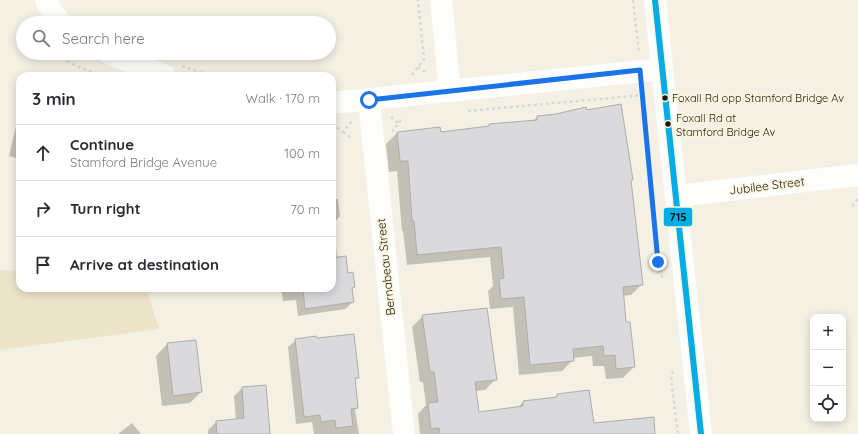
<!DOCTYPE html>
<html lang="en">
<head>
<meta charset="utf-8">
<style>
  body { margin:0; font-family:Quicksand,sans-serif; background:#f2f2f3; color:#2b2b33 }
  .controls { position:absolute; right:12px; bottom:12px; display:grid; overflow:hidden; border-radius:8px; box-shadow:0 2px 10px #0003 }
  .controls button { width:36px; height:36px; display:grid; place-items:center; padding:0; border:0; border-bottom:1px solid #e1e1e2; background:#fff; color:#2b2b33; font:20px sans-serif }
  .stop { position:absolute; width:12px; height:12px; margin:-9px; border:3px solid #1a73e8; border-radius:50%; background:#fff }
  .stop.end { background:#1a73e8; border-color:#fff; box-shadow:0 1px 4px #0008 }
  .list { margin:0; padding:0; list-style:none }
  h2 { display:flex; justify-content:space-between; align-items:center; height:52px; margin:0; padding:0 16px; font-size:17px }
  h2 small { font-size:13px; font-weight:400; color:#7c7c81 }
  .list li { display:grid; grid-template-columns:26px 1fr auto; gap:12px; align-items:center; box-sizing:border-box; height:56px; padding:0 16px; border-top:1px solid #e1e1e2 }
  .list b { display:block; font-size:15px; white-space:nowrap }
  .list p { margin:0; font-size:13px; white-space:nowrap; color:#7c7c81 }
  .list em { font-size:13px; font-style:normal; color:#7c7c81 }
  .icon { flex:none; width:22px; height:22px; fill:none; stroke:currentColor; stroke-width:2; stroke-linecap:round; stroke-linejoin:round }
  .map { position:relative; flex:none; width:858px; height:434px; overflow:hidden }
  .search { position:absolute; background:#fff; box-shadow:0 2px 10px #0003; left:16px; top:16px; width:320px; height:44px; display:flex; align-items:center; gap:10px; box-sizing:border-box; padding:0 14px; border-radius:22px; color:#7c7c81; font-size:15px }
  .panel { position:absolute; background:#fff; box-shadow:0 2px 10px #0003; left:16px; top:72px; width:320px; height:220px; border-radius:12px }
  .map>svg:first-child { display:block }
  .green { fill:#ede5c9 }
  .shadow { fill:#0003 }
  .building { fill:#dad9db; stroke:#afaeac }
  .lines { fill:none; stroke-linecap:round; stroke-linejoin:round }
  .path { stroke:#d9d8d4; stroke-width:2.5; stroke-dasharray:3 3; stroke-linecap:butt }
  .minor { stroke:#fdfdfb; stroke-width:22 }
  .tertiary { stroke:#fdfdfb; stroke-width:22 }
  .bus-1-casing { stroke:#fbf5dd; stroke-width:9 }
  .bus-1 { stroke:#01ade4; stroke-width:6 }
  .route { stroke:#1a73e8; stroke-width:5 }
  .bus-dot { fill:#1c1911; stroke:#fbf5dd; stroke-width:1.5 }
  .labels { text-anchor:middle; stroke-width:3; stroke-linejoin:round; paint-order:stroke }
  .bus-label { font-size:11px; fill:#1c1911; stroke:#fbf5dd; text-anchor:start }
  .street-label { font-size:12px; fill:#1c1911; stroke:#fbf5dd }
  .line-badge { stroke:#fbf5dd; stroke-width:1.5 }
  .pale-badge-label { font-size:11px; text-anchor:middle; font-weight:bold; fill:#111 }
</style>
</head>
<body>
<div class="map">
<svg width="858" height="434" viewBox="0 0 858 434">
  <rect width="100%" height="100%" fill="#f4f1e4"/>
  <path class="green" d="M 0,270 L 20,271 L 20,288 L 146,288 L 159,329 L 0,350 Z"/>
  <path class="shadow" d="M 20,109 L 20,159 L 9,156 Z
    M 537,117 L 632,179 L 630,182 L 642,284 L 631,295 L 623,296 L 625,323 L 634,367 L 623,378 L 606,379 L 604,366 L 593,366 L 592,356 L 573,358 L 573,360 L 562,371 L 519,375 L 513,307 L 490,309 L 488,291 L 493,286 L 490,257 L 407,265 L 403,231 L 402,231 L 397,171 L 389,172 L 386,144 L 397,133 L 440,133 L 487,128 L 490,125 L 533,121 Z
    M 332,199 L 338,199 L 340,216 L 334,223 L 337,258 L 354,287 L 351,289 L 353,302 L 345,309 L 298,316 L 296,300 L 283,301 L 281,288 L 332,288 Z
    M 423,316 L 496,379 L 485,390 L 476,391 L 478,413 L 517,408 L 523,402 L 554,398 L 557,395 L 593,425 L 654,434 L 420,434 L 418,414 L 426,405 L 423,382 L 420,382 L 412,327 Z
    M 296,340 L 358,377 L 354,381 L 357,408 L 355,410 L 359,434 L 314,434 L 312,422 L 296,424 L 288,347 Z
    M 195,341 L 201,392 L 190,403 L 162,406 L 156,356 L 167,344 Z
    M 242,388 L 269,434 L 208,434 L 208,430 L 216,422 L 236,420 L 234,396 Z
    M 132,423 L 141,434 L 118,434 Z"/>
  <path class="building" d="M 621,104 L 633,180 L 631,180 L 643,285 L 623,287 L 626,322 L 630,322 L 635,367 L 616,369 L 615,355 L 604,356 L 603,346 L 573,349 L 574,361 L 530,365 L 524,297 L 501,299 L 499,279 L 504,278 L 501,247 L 417,255 L 414,221 L 412,221 L 408,161 L 400,161 L 397,132 L 440,127 L 441,132 L 489,126 L 489,124 L 537,120 L 537,116 L 556,114 L 586,107 L 587,110 Z
    M 346,256 L 348,273 L 353,272 L 355,287 L 352,288 L 354,302 L 305,309 L 303,288 L 332,288 L 332,258 Z
    M 487,308 L 497,380 L 475,382 L 479,412 L 523,406 L 523,401 L 557,397 L 557,394 L 589,390 L 594,423 L 654,417 L 655,434 L 440,434 L 439,428 L 431,429 L 428,403 L 438,402 L 434,372 L 430,372 L 422,315 Z
    M 354,334 L 359,378 L 355,378 L 358,408 L 351,409 L 353,426 L 336,428 L 335,420 L 321,422 L 320,415 L 304,417 L 295,339 L 316,336 L 317,338 Z
    M 196,340 L 202,392 L 173,396 L 167,343 Z
    M 266,385 L 270,434 L 217,434 L 216,421 L 244,418 L 242,387 Z"/>
  <g class="lines">
    <path class="path" d="M 633,0 L 639,53
      M 80,18 L 88,23
      M 58,53 L 70,63 L 101,76
      M 182,66 L 211,76
      M 418,67 L 427,73
      M 412,75 L 424,59 L 418,0
      M 642,90 L 658,262 L 663,281
      M 468,111 L 643,95
      M 391,117 L 398,123
      M 332,124 L 343,132 L 352,121
      M 343,132 L 351,138
      M 392,132 L 403,117
      M 852,206 L 858,199
      M 673,371 L 671,379 L 678,434"/>
    <path class="minor" d="M 46,0 L 52,12 L 61,23
      M 441,0 L 450,91
      M 109,53 L 165,76
      M 369,100 L 404,434
      M 332,103 L 662,69
      M 677,196 L 858,175"/>
    <path class="tertiary" d="M 655,0 L 701,434"/>
    <defs>
      <path id="bus-1" d="M 655,0 L 701,434"/>
    </defs>
    <use href="#bus-1" class="bus-1-casing"/>
    <use href="#bus-1" class="bus-1"/>
  </g>
  <g class="lines">
    <path class="route" d="M 369,100 L 640,70 L 658,262"/>
  </g>
  <g class="bus-dot">
    <circle cx="665" cy="98" r="3.5"/>
    <circle cx="668" cy="124" r="3.5"/>
  </g>
  <g class="labels">
    <g class="bus-label">
      <text x="672" y="102">Foxall Rd opp Stamford Bridge Av</text>
      <text x="676" y="122">Foxall Rd at<tspan x="676" dy="14">Stamford Bridge Av</tspan></text>
    </g>
    <g class="street-label">
      <text transform="translate(767 186) rotate(-7)" y="4">Jubilee Street</text>
      <text transform="translate(386 267) rotate(-96)" y="4">Bernabeau Street</text>
    </g>
  </g>
  <rect class="line-badge" x="663" y="207" width="30" height="20" rx="4" fill="#01ade4"/>
  <g class="pale-badge-label">
    <text x="678" y="221">715</text>
  </g>
</svg>
<div class="controls">
<button>+</button>
<button>−</button>
<button><svg class="icon" aria-label="locate" viewBox="0 0 24 24"><circle cx="12" cy="12" r="6"/><path d="M12 2v4M12 18v4M2 12h4M18 12h4"/></svg></button>
</div>
<div class="stop" style="left:369px;top:100px"></div>
<div class="stop end" style="left:658px;top:262px"></div>
<div class="search"><svg class="icon" aria-label="search" viewBox="0 0 24 24"><circle cx="10" cy="10" r="6"/><path d="M15 15l6 6"/></svg>Search here</div>
<section class="panel">
<h2>3 min<small>Walk · 170 m</small></h2>
<ul class="list">
<li><svg class="icon" aria-label="ahead" viewBox="0 0 24 24"><path d="M12 20V5M6 11l6-6 6 6"/></svg><div><b>Continue</b><p>Stamford Bridge Avenue</p></div><em>100 m</em></li>
<li><svg class="icon" aria-label="right" viewBox="0 0 24 24"><path d="M7 20v-9h11M14 6l5 5-5 5"/></svg><div><b>Turn right</b></div><em>70 m</em></li>
<li><svg class="icon" aria-label="arrive" viewBox="0 0 24 24"><path d="M6 21V4h12l-3 4 3 4H6"/></svg><div><b>Arrive at destination</b></div></li>
</ul>
</section>
</div>
</body>
</html>
